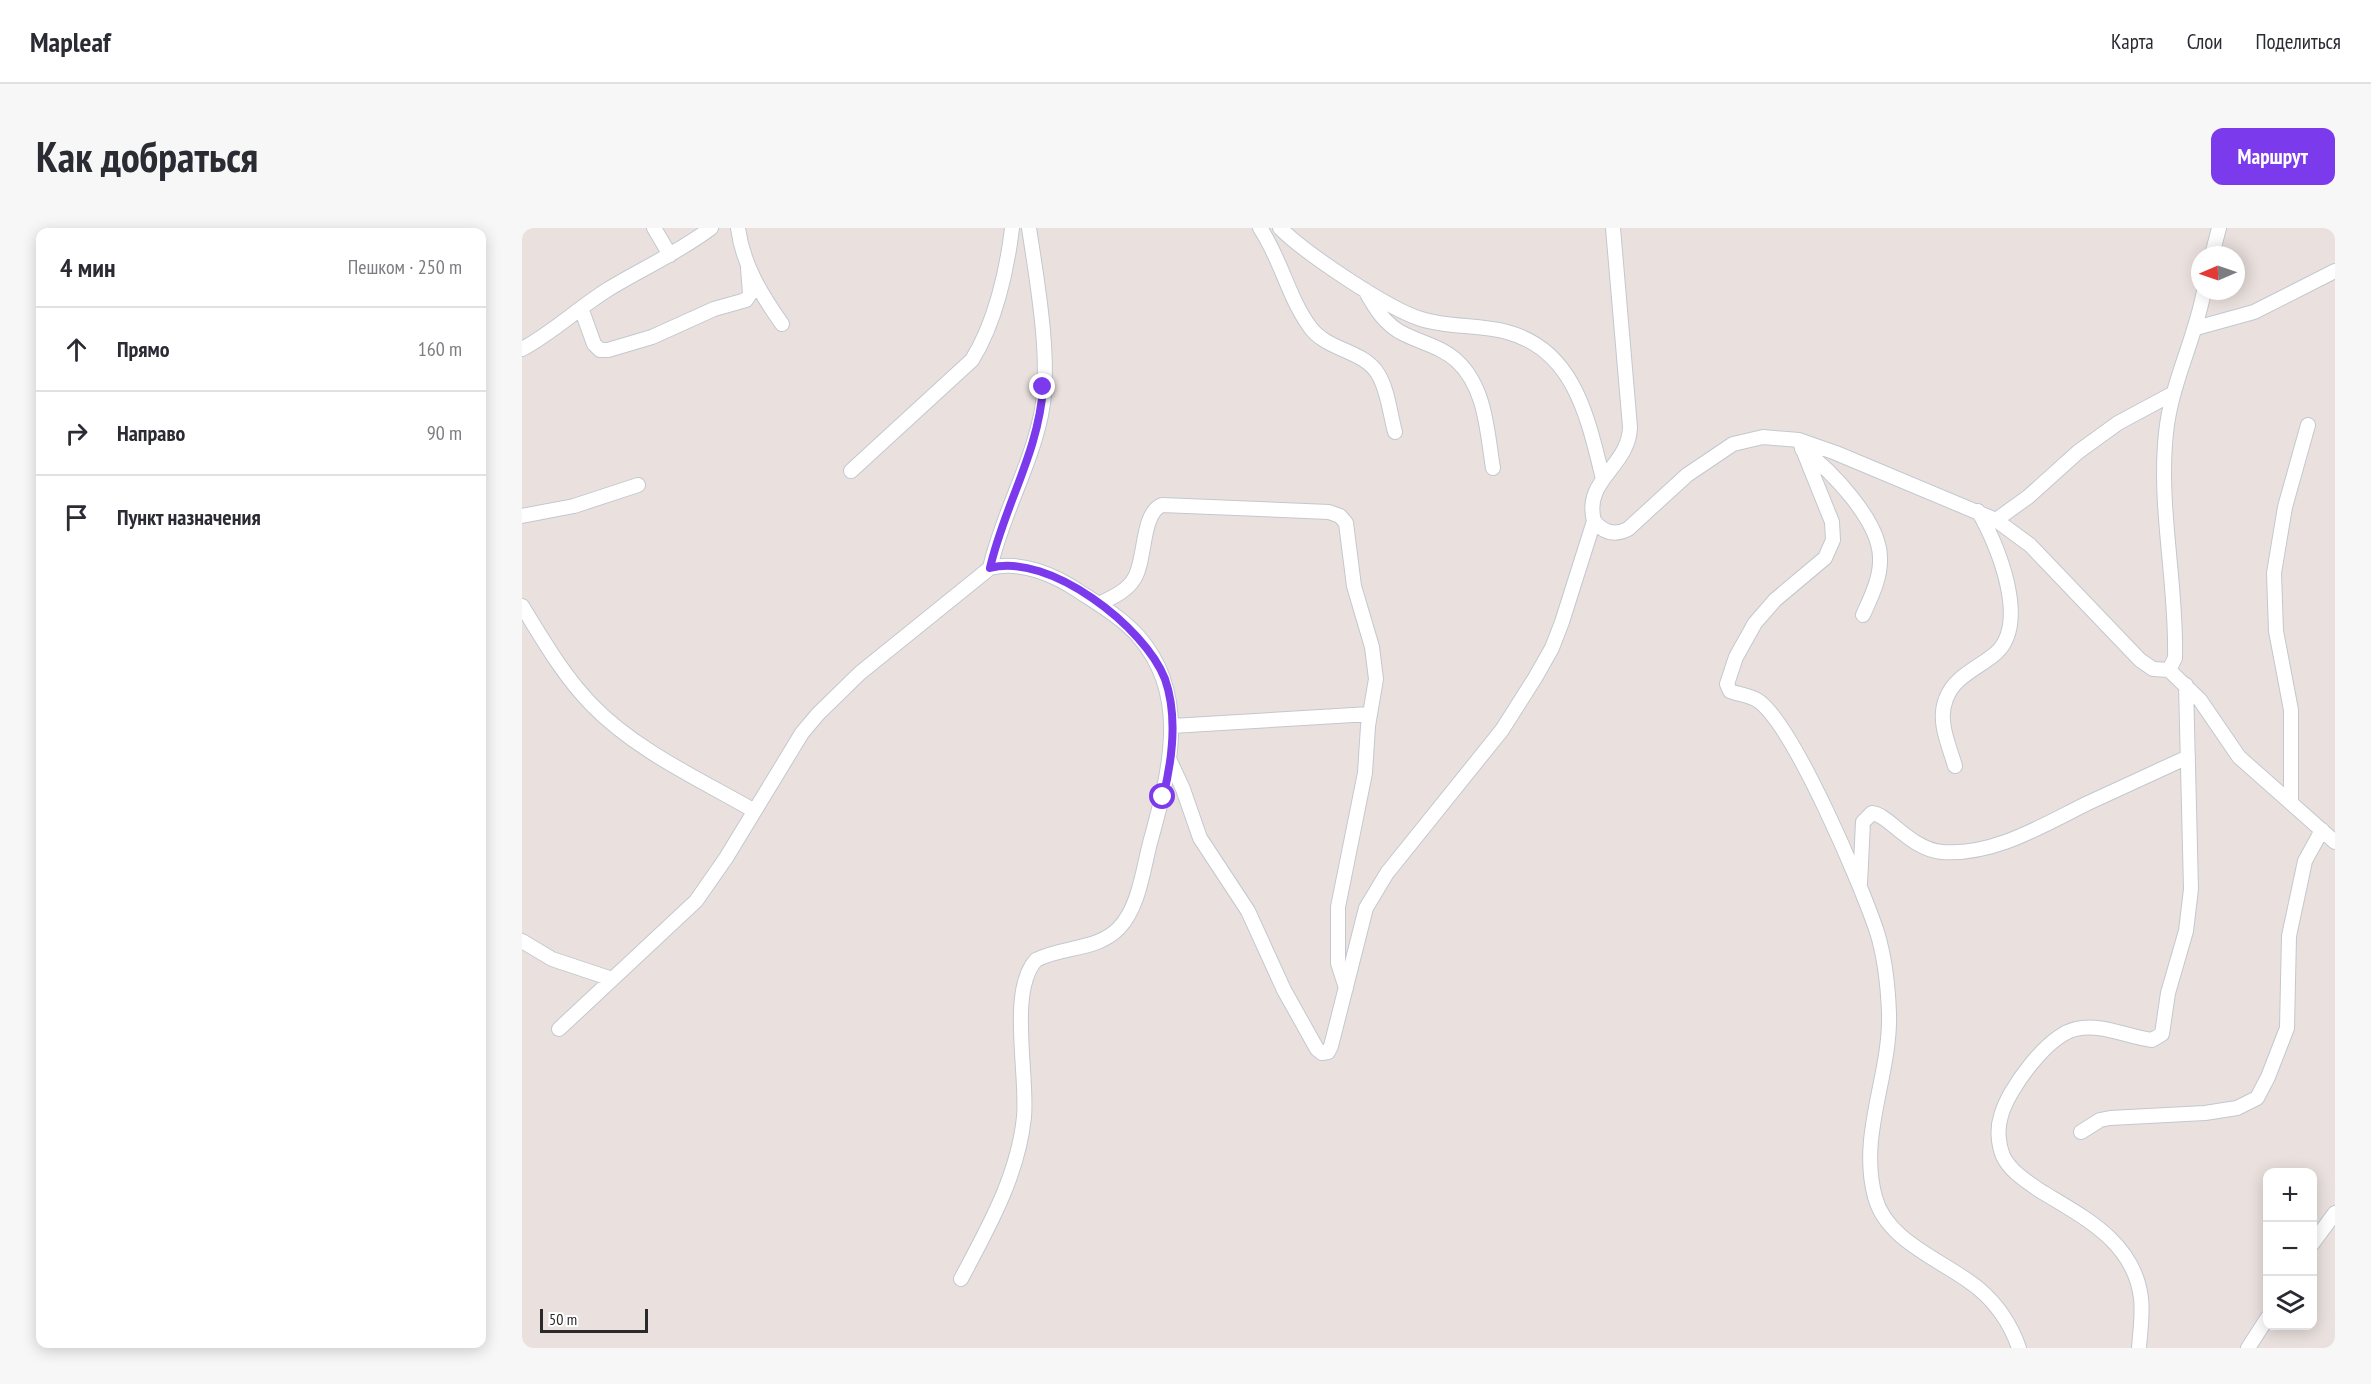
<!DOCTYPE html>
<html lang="ru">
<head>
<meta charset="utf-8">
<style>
  body { margin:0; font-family:"PT Sans Narrow",sans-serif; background:#f7f7f7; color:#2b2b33 }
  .controls { position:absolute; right:18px; bottom:18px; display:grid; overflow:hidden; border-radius:12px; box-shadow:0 3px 15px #0003 }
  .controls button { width:54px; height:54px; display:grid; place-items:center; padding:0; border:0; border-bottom:2px solid #e1e1e2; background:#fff; color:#2b2b33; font:30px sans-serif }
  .compass { position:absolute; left:1669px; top:18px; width:54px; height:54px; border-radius:50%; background:#fff; box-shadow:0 3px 15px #0003; rotate:268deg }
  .scale { position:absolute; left:18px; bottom:15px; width:108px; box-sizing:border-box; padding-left:6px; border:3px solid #2a2a2a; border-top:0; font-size:16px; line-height:21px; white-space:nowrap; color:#2a2a2a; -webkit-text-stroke:4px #fff; paint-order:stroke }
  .stop { position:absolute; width:18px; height:18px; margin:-14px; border:4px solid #7c3aed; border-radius:50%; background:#fff }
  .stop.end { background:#7c3aed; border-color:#fff; box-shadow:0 2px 6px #0008 }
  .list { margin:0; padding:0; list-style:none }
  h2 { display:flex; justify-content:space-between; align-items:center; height:78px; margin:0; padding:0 24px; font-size:26px }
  h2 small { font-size:20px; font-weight:400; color:#7c7c81 }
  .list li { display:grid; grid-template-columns:39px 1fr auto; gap:18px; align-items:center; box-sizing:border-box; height:84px; padding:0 24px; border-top:2px solid #e1e1e2 }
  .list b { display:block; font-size:22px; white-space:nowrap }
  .list em { font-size:20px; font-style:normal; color:#7c7c81 }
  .icon { flex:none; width:33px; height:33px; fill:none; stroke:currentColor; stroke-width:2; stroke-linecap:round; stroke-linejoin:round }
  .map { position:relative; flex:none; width:1813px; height:1120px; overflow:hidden; border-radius:12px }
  header { display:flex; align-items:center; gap:36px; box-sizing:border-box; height:84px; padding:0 30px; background:#fff; border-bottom:2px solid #e1e1e2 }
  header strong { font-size:28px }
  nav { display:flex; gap:33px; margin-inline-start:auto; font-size:21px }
  .intro { display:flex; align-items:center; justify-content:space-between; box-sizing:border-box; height:144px; padding:0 36px }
  h1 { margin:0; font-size:42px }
  .button { padding:15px 27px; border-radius:12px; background:#7c3aed; color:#fff; font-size:21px; font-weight:700 }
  main { display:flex; gap:36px; padding:0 36px }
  aside { flex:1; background:#fff; border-radius:12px; box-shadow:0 3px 15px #0003 }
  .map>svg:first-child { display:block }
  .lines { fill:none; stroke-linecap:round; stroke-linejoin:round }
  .minor-casing { stroke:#c2c8cf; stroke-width:16 }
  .minor { stroke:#fff; stroke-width:14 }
  .route { stroke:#7c3aed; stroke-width:8 }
</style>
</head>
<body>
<header>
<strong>Mapleaf</strong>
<nav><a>Карта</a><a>Слои</a><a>Поделиться</a></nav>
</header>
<div class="intro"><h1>Как добраться</h1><a class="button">Маршрут</a></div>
<main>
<aside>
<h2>4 мин<small>Пешком · 250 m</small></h2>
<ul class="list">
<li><svg class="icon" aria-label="ahead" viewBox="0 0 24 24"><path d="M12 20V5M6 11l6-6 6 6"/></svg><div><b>Прямо</b></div><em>160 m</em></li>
<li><svg class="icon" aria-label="right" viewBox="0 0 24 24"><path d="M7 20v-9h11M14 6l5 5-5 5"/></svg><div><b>Направо</b></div><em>90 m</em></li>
<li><svg class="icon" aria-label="arrive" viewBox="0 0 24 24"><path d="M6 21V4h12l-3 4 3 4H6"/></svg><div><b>Пункт назначения</b></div></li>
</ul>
</aside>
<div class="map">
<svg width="1813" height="1120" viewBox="0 0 1813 1120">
  <rect width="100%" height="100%" fill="#eae1de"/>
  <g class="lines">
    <defs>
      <path id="minor" d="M 132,0 L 148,27
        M 216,0 C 221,37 239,66 260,96
        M 738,0 C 759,31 766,69 788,99 C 805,123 842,122 856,146 C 866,162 868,186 873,204
        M 758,0 C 783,25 866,81 899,91 C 927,100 957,96 985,104 C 1053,122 1066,191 1081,251
        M 1091,0 L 1108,199 C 1107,239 1061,251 1072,293 C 1081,304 1092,308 1106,301 L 1165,247 L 1211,216 L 1241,209 L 1277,212 L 1314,225 L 1474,292 L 1508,317 L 1618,432 L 1631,441 L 1647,442 L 1653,430 C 1655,355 1636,280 1644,205 C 1649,155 1673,112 1682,63
        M 1690,27 L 1697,0
        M 843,62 C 853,80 863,97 882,106 C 900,115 920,119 935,133 C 964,160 965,204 971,240
        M 59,80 L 72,116 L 78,122 L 86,122 L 130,109 L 192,81 L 224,72 L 228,66 L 226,40
        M 1674,100 L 1732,84 L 1813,43
        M 0,121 C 30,105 55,81 85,62 C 119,41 156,25 189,0
        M 1277,212 L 1310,294 L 1311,312 L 1303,330 L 1253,372 L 1233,395 L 1214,429 L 1205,456 L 1208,463 C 1218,467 1229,467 1238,474 C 1274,503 1339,656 1355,704 C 1363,730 1366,758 1367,785 C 1369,847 1336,907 1353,969 C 1365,1015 1424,1033 1457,1061 C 1476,1077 1489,1097 1497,1120
        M 1280,221 C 1309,242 1357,292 1358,329 C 1359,350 1349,369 1341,387
        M 329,243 L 450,132 C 473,95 485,43 490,0
        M 0,288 L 52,278 L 116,257
        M 1474,292 L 1506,269 L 1556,224 L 1596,195 L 1650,166
        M 468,340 C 480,287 508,240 519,187 C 530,135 515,53 507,0
        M 577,376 C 589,370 605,363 612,351 C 624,333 619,285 640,277 L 807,284 L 818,288 L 824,295 L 832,358 L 850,419 L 854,451 L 846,498 L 843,545 L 816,679 L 816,735 L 824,760
        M 0,378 C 21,412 41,447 69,476 C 113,522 177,551 231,582
        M 1647,442 L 1678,472 L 1717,529 L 1813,614
        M 650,498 L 848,486
        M 648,533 L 661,561 L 678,610 L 726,683 L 762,762 L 795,821 L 800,825 L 806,824 L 809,818 L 844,680 L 865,645 L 980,502 L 1013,450 L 1030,420 L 1040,394 L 1072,293
        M 1433,538 C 1427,517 1415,493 1424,471 C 1432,448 1457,440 1474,425 C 1508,394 1475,315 1456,283
        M 1769,574 L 1769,482 L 1754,403 L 1752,345 L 1763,279 L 1786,197
        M 1338,656 L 1341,594 L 1350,585 C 1366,586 1388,621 1420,624 C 1472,628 1521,597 1566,575 C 1599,560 1633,544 1666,529
        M 0,713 L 30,731 L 90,751
        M 37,801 L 174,673 L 204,630 L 280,505 L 296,486 L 338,445 L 468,340 C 499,332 533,347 558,364 C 578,377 600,390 616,408 C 669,468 647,546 628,615 C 621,642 617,679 597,700 C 575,723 540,718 514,732 C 486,763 506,846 502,889 C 496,948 466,1000 439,1051
        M 1559,904 L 1578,892 L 1588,890 L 1683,885 L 1715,880 L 1735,870 L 1746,849 L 1765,800 L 1767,708 L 1783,633 L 1800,602
        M 1790,1016 L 1813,985
        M 1617,1120 C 1618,1104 1621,1086 1619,1070 C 1612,1013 1561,989 1517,962 C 1504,953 1488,943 1481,928 C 1476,916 1475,900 1479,888 C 1486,861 1526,807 1554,801 C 1579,795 1605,809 1630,812 L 1640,806 L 1646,765 L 1664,703 L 1669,661 L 1664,457
        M 1726,1120 L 1746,1089"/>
    </defs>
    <use href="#minor" class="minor-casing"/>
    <use href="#minor" class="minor"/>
  </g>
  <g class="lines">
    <path class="route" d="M 521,159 C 517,224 482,278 468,340 C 527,324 623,399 643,451 C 656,488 650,533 641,569"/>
  </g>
</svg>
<div class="controls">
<button>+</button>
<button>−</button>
<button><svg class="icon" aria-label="layers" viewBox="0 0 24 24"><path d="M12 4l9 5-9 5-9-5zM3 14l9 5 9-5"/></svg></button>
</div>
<svg class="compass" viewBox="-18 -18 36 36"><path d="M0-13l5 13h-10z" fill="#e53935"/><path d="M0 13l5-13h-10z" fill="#7c7c81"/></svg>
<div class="scale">50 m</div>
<div class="stop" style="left:641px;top:569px"></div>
<div class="stop end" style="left:521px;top:159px"></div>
</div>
</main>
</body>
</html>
